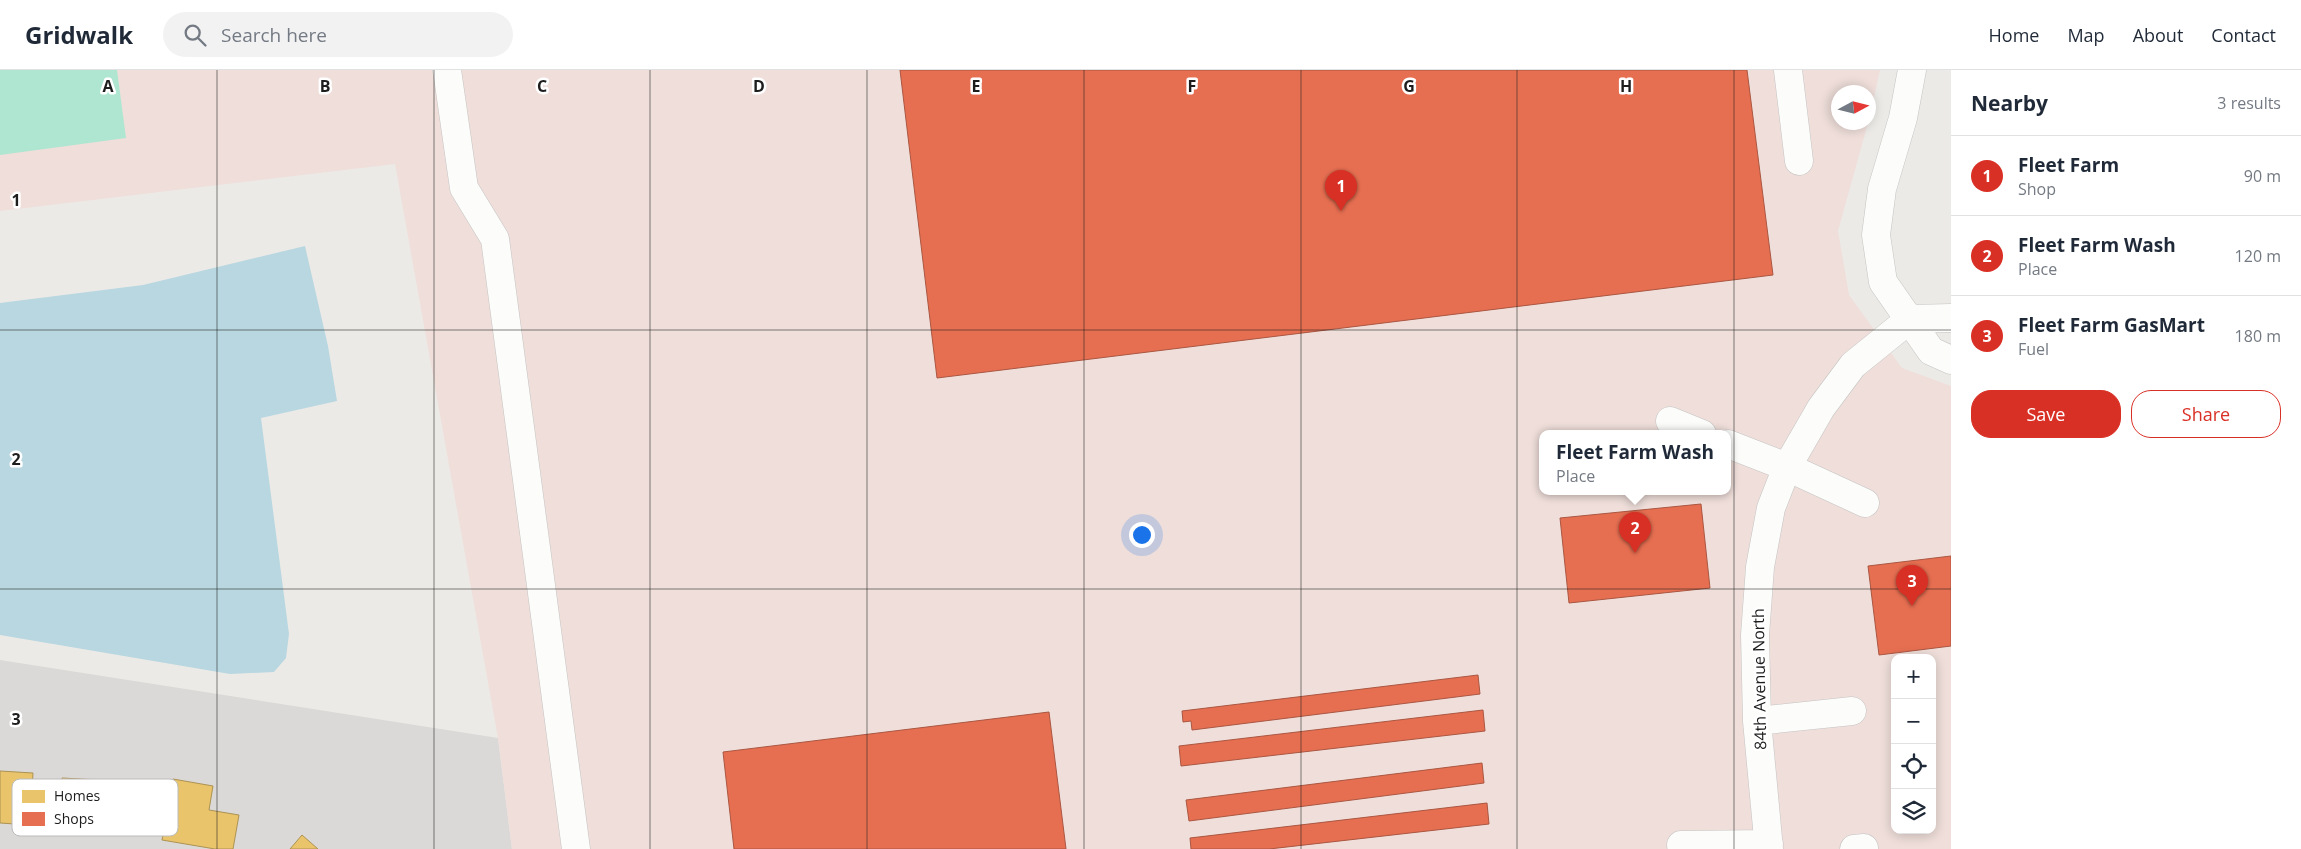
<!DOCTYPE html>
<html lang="en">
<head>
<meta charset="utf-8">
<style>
  body { margin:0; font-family:"Open Sans",sans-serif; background:#f2f2f3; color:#1f2937 }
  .controls { position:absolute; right:15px; bottom:15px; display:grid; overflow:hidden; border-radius:10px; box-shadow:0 2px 12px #0003 }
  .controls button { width:45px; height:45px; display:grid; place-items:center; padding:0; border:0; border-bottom:1px solid #e0e1e3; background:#fff; color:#1f2937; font:25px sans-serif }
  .compass { position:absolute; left:1831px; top:15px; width:45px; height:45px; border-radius:50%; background:#fff; box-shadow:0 2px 12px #0003; rotate:83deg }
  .you { position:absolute; left:1141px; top:464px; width:18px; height:18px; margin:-12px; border:4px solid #fff; border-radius:50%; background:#1a73e8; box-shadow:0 0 0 8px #1a73e833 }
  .badge { display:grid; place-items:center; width:32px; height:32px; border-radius:50%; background:#d93025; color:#fff; font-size:16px; font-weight:700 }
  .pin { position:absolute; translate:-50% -41px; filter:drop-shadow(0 1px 2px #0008) }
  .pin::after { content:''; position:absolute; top:26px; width:18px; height:15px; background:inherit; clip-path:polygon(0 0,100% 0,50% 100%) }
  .popup { position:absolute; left:1539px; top:360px; width:192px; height:65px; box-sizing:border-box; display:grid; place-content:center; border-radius:10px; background:#fff; filter:drop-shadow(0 1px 4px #0005); font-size:16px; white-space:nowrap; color:#747a83 }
  .popup b { font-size:19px; color:#1f2937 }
  .popup::after { content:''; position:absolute; left:50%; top:100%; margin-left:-10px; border:10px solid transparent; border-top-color:#fff }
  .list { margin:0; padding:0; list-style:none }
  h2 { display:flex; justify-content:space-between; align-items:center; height:65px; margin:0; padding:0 20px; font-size:21px }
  h2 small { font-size:16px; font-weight:400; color:#747a83 }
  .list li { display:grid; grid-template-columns:32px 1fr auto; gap:15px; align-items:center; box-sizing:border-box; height:80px; padding:0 20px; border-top:1px solid #e0e1e3 }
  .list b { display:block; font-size:19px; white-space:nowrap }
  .list p { margin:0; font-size:16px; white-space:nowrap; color:#747a83 }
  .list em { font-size:16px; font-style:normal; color:#747a83 }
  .actions { display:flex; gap:10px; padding:15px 20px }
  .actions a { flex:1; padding:11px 0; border:1px solid #d93025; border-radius:20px; text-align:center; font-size:18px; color:#d93025 }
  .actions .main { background:#d93025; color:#fff }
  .icon { flex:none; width:28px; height:28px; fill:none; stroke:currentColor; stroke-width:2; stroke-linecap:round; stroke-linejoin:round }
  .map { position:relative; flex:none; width:1951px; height:779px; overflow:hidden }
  header { display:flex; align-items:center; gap:30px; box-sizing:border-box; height:70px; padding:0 25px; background:#fff; border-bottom:1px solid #e0e1e3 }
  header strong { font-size:24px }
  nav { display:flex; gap:28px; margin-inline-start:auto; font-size:18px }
  .search { width:350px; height:45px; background:#f2f2f3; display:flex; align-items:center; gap:12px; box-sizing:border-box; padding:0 18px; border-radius:28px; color:#747a83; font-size:19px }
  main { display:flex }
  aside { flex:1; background:#fff }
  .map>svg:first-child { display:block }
  .residential { fill:#dbd9d7 }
  .commercial { fill:#efdeda; fill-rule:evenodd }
  .pitch { fill:#afe6d1 }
  .water { fill:#b8d7e1 }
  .homes { fill:#e9c46a; stroke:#ac9253 }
  .shops { fill:#e76f51; stroke:#aa5641 }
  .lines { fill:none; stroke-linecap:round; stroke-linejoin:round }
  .minor-casing { stroke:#c4c4c2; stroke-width:29 }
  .minor { stroke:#fcfcfb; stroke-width:28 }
  .grid { fill:none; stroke:#1d1d1d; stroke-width:1; stroke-opacity:0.55 }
  .labels { text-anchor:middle; stroke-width:5; stroke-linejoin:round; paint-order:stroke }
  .street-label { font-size:16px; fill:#1d1d1d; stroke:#fff }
  .key { fill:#fff; stroke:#bbb; stroke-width:1 }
  .key-label { font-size:14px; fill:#1d1d1d }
  .grid-label { font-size:16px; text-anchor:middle; font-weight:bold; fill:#1d1d1d; stroke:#fff; stroke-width:5; stroke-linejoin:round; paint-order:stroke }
</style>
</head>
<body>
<header>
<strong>Gridwalk</strong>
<div class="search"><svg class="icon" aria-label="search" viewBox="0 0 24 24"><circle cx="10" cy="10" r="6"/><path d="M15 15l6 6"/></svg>Search here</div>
<nav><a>Home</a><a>Map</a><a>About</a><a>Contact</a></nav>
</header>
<main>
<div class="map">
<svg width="1951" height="779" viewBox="0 0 1951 779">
  <rect width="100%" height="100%" fill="#eceae6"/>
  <path class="residential" d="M 0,590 L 498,668 L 512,779 L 0,779 Z"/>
  <path class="commercial" d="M 0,0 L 1880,0 L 1869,51 L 1868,22 L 1838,22 L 1838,52 L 1868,53 L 1838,161 L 1849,225 L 1902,298 L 1951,316 L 1951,779 L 512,779 L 498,668 L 395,94 L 0,141 ZM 1542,364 L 1728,364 L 1728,422 L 1542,422 ZM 1895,588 L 1932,588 L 1932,760 L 1895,760 Z"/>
  <path class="pitch" d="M 0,0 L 117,0 L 126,68 L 0,85 Z"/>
  <path class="water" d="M 305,176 L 328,276 L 337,331 L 261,348 L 289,564 L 286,588 L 274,602 L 230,604 L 0,565 L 0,233 L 143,215 Z"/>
  <path class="homes" d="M 0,701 L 33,703 L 30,755 L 0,753 Z
    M 62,708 L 137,712 L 134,759 L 99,757 L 99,762 L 59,759 Z
    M 173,709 L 213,716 L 209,740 L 239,745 L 233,779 L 215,779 L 162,770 Z
    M 302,765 L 318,779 L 290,779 Z"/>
  <path class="shops" d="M 900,0 L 1747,0 L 1773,205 L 937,308 Z
    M 1701,434 L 1710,518 L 1569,533 L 1560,448 Z
    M 1951,486 L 1951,576 L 1879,585 L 1868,496 Z
    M 1478,605 L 1480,624 L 1192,660 L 1191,651 L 1183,652 L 1182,641 Z
    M 1483,640 L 1485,661 L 1181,696 L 1179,676 Z
    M 1049,642 L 1066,779 L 734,779 L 723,682 Z
    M 1482,693 L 1484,713 L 1189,751 L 1186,730 Z
    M 1487,733 L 1489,754 L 1269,779 L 1191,779 L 1190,768 Z"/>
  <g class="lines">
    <defs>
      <path id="minor" d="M 447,0 L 464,118 L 495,169 L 576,779
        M 1788,0 L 1799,91
        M 1912,0 L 1903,48 L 1882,119 L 1876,165 L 1883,212 L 1931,281 L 1951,290
        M 1910,249 L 1951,248
        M 1670,351 L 1702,364
        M 1728,374 L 1787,397 L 1865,433
        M 1757,651 L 1852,641
        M 1681,775 L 1769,774
        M 1769,779 L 1757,651 L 1755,565 L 1760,497 L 1771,438 L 1787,397 L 1821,338 L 1853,295 L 1910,249
        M 1854,779 L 1864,778"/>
    </defs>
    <use href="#minor" class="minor-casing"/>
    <use href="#minor" class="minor"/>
  </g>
  <path class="grid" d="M 217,0 L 217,779M 434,0 L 434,779M 650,0 L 650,779M 867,0 L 867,779M 1084,0 L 1084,779M 1301,0 L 1301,779M 1517,0 L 1517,779M 1734,0 L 1734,779M 0,260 L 1951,260M 0,519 L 1951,519"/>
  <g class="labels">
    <g class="street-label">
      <text transform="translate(1759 609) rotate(-91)" y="6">84th Avenue North</text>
    </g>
  </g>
  <rect x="12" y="709" width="166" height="57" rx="8" class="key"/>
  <rect x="22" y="720" width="23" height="13" fill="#e9c46a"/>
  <rect x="22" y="742" width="23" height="14" fill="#e76f51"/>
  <g class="key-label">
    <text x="54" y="731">Homes</text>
    <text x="54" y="754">Shops</text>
  </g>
  <g class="grid-label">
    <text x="108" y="22">A</text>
    <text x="325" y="22">B</text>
    <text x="542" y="22">C</text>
    <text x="759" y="22">D</text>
    <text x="976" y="22">E</text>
    <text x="1192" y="22">F</text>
    <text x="1409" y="22">G</text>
    <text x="1626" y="22">H</text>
    <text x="16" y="136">1</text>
    <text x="16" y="395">2</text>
    <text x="16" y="655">3</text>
  </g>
</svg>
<div class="controls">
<button>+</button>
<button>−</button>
<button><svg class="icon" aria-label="locate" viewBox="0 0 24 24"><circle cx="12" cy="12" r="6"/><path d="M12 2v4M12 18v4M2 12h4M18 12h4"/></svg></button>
<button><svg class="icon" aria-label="layers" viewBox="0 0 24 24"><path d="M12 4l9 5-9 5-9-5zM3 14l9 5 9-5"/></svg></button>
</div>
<svg class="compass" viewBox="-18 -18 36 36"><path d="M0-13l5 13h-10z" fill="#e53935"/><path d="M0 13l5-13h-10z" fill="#747a83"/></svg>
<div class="you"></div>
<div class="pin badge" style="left:1341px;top:141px">1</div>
<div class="pin badge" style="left:1635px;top:483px">2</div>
<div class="popup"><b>Fleet Farm Wash</b>Place</div>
<div class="pin badge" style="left:1912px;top:536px">3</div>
</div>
<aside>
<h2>Nearby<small>3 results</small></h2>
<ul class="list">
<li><span class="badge">1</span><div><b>Fleet Farm</b><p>Shop</p></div><em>90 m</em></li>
<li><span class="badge">2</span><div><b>Fleet Farm Wash</b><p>Place</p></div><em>120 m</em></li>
<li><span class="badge">3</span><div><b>Fleet Farm GasMart</b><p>Fuel</p></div><em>180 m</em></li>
</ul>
<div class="actions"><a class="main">Save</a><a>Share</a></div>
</aside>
</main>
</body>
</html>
